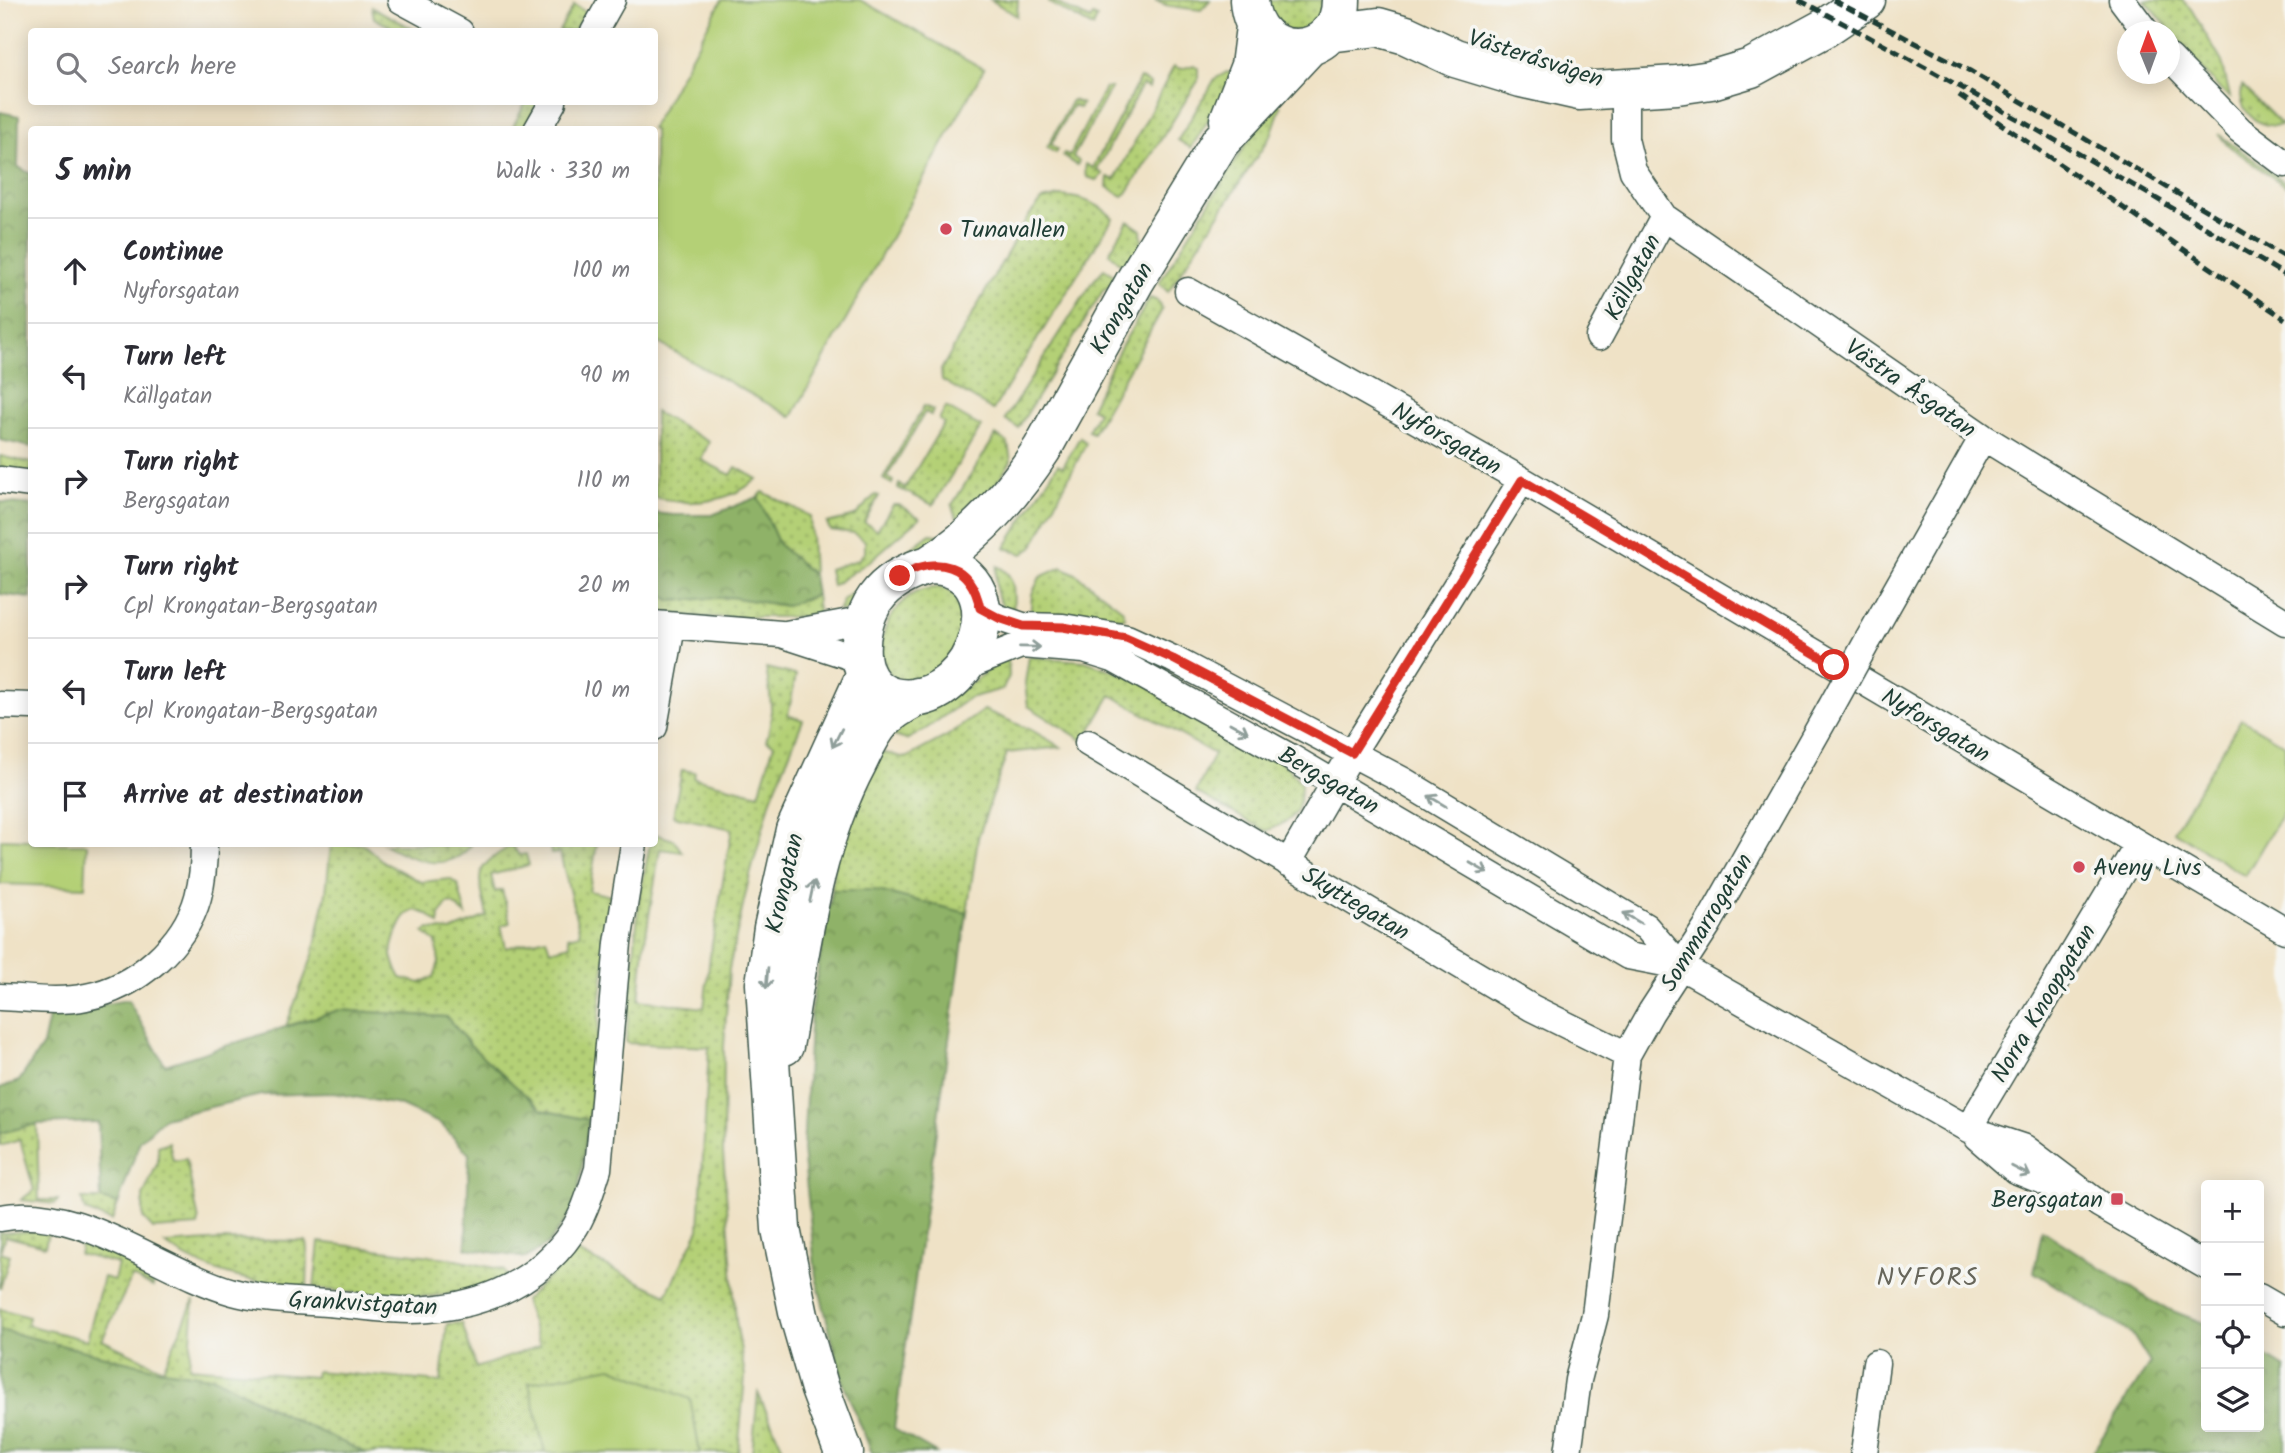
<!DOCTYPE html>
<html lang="en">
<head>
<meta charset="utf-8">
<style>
  body { margin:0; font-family:Kalam,sans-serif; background:#f7f7f7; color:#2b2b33 }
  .controls { position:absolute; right:21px; bottom:21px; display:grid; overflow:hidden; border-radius:7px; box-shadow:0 4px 18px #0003 }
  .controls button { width:63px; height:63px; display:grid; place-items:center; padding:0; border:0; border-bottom:2px solid #e1e1e2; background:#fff; color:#2b2b33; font:35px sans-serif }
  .compass { position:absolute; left:2117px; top:21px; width:63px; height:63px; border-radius:50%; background:#fff; box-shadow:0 4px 18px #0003; rotate:359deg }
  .stop { position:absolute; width:21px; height:21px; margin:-16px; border:5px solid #d93025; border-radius:50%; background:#fff }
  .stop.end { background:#d93025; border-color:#fff; box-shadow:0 2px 7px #0008 }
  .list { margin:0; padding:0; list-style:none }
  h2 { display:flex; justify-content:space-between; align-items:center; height:91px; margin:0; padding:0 28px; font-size:30px }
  h2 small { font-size:23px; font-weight:400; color:#7c7c81 }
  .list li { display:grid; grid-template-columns:46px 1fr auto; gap:21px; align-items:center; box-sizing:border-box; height:105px; padding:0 28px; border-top:2px solid #e1e1e2 }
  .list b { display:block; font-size:26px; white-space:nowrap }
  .list p { margin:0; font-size:23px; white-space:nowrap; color:#7c7c81 }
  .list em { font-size:23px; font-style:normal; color:#7c7c81 }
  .icon { flex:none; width:38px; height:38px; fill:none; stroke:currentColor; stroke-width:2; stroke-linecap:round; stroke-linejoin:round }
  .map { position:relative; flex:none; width:2285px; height:1453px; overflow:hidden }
  .search { position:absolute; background:#fff; box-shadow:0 4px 18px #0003; left:28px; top:28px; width:630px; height:77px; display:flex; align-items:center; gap:18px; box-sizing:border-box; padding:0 24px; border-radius:7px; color:#7c7c81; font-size:26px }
  .panel { position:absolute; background:#fff; box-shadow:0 4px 18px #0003; left:28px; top:126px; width:630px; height:721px; border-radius:7px }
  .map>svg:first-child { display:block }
  .grass { fill:url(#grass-dots); stroke:#6a8655; stroke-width:2 }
  .forest { fill:url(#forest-crowns); stroke:#57784e; stroke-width:2 }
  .park { fill:#b4d076; stroke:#6a8655; stroke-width:2 }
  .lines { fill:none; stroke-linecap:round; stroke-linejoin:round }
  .street-casing { stroke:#3e564a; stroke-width:29 }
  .secondary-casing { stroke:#3e564a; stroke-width:41 }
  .street { stroke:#fff; stroke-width:26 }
  .secondary { stroke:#fff; stroke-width:38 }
  .rail { stroke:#1f3d34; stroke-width:5; stroke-dasharray:10 5; stroke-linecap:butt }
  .street-bridge-casing { stroke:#3e564a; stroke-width:29; stroke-linecap:butt }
  .street-bridge { stroke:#fff; stroke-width:26 }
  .oneway { stroke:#8f9e9a }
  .route { stroke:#d93025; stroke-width:9 }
  .poi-dot { fill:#d1495b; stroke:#f6f6f2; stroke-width:2.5 }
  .labels { text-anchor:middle; stroke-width:7; stroke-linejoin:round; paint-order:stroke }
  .street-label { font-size:24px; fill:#1f3d34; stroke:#f6f6f2 }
  .poi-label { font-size:24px; fill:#1f3d34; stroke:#f6f6f2; text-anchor:start }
  .neighbourhood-label { font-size:26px; letter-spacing:2px; fill:#67665b; stroke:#f6f6f2 }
</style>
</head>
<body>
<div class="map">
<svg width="2285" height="1453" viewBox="0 0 2285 1453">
  <defs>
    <pattern id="grass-dots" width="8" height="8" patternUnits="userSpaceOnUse" patternTransform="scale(1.75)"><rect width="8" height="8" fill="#b4d076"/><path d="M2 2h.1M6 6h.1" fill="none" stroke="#92aa62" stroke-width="1.8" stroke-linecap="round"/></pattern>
    <pattern id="forest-crowns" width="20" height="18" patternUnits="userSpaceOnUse" patternTransform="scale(1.75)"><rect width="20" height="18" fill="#8fb267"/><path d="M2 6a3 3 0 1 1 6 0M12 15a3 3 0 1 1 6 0" fill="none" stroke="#749256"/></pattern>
  </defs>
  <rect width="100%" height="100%" fill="#f6f6f2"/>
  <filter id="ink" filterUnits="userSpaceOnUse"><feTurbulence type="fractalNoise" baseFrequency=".0143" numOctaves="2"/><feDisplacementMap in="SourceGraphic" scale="14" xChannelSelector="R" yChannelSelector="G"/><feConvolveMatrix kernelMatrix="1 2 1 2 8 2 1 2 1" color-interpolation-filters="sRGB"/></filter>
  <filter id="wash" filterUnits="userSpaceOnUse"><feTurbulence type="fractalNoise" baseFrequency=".00686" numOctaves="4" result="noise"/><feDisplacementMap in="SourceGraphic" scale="28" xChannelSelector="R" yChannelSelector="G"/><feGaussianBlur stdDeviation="1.57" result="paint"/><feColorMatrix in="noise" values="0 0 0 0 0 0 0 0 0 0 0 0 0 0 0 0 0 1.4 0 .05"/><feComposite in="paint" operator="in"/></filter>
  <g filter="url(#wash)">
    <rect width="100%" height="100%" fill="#efe2c6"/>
    <path class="grass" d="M 991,0 L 1018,0 L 1017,16 Z
      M 1051,0 L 1090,20 L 1093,16 L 1097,18 L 1093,27 L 1049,3 Z
      M 1155,0 L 1210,0 L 1201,10 L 1168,6 Z
      M 1262,0 L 1332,0 L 1319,29 L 1279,32 Z
      M 2145,0 L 2182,0 L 2191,9 L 2222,62 L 2230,97 L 2220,90 Z
      M 574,5 L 586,12 L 574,31 L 559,31 Z
      M 372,7 L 417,31 L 398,31 L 374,18 Z
      M 1194,65 L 1198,68 L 1198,81 L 1127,193 L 1123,196 L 1107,187 L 1108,177 L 1115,180 L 1174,66 L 1180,69 Z
      M 1227,72 L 1236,75 L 1191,148 L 1178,140 L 1215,79 Z
      M 1140,78 L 1150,84 L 1149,88 L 1142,85 L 1097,170 L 1103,174 L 1096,180 L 1087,177 L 1085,171 L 1086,164 L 1093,168 Z
      M 2242,85 L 2282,125 C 2258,130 2236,110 2242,85 Z
      M 1105,88 L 1111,88 L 1073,157 L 1079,161 L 1077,165 L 1063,156 L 1064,153 L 1070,155 Z
      M 1274,99 L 1281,106 L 1271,135 L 1168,292 L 1159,283 Z
      M 1072,100 L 1082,104 L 1079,108 L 1073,105 L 1051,145 L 1058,150 L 1056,153 L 1047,148 Z
      M 526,102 L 539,102 L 524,129 L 511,130 Z
      M 2218,134 L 2285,182 L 2285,186 L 2229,146 Z
      M 1060,196 C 1080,197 1099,203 1113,218 L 993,410 L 942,380 L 941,370 L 1027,218 L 1042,200 Z
      M 1128,221 L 1141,230 L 1142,245 L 1127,269 L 1109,253 Z
      M 1104,269 L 1120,279 L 1116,285 L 1104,289 L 1018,428 L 1005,419 L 1094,280 Z
      M 1150,298 L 1158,301 L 1162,310 L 1093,433 L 1088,431 L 1098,412 L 1091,408 L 1118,352 Z
      M 924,406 L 933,410 L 931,415 L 925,412 L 887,477 L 893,481 L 892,484 L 883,479 Z
      M 946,407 L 981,427 L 933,505 L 898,488 L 899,484 L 905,488 L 944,423 L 939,420 Z
      M 655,412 L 709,442 L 701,460 L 731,475 L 736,467 L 757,479 C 729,503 689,507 655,497 Z
      M 996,435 L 1008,443 L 1011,461 L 970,526 C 960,521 954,517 952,505 Z
      M 1080,437 L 1086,444 L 1033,547 L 1023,554 L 1005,548 L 1058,464 L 1063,467 Z
      M 0,456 L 31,463 L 31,477 L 0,474 Z
      M 763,492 L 810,516 L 813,575 L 779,545 L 758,497 Z
      M 875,495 L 879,496 L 864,522 L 877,530 L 893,505 L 899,505 L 920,518 L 871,560 L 832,586 L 829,569 L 858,560 L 865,552 L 865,541 L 854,533 L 830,530 L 827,523 L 855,516 Z
      M 930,534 L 946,536 L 852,610 L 838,611 L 843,600 Z
      M 997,566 C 1017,575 1014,595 1013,614 C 995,605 994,584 997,566 Z
      M 1062,567 L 1076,574 L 1122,609 L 1125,618 L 1108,618 L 1099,624 L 1030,618 L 1032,594 L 1040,577 Z
      M 654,586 L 670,601 L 730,597 L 786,606 L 816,595 L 819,617 L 705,617 L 655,613 Z
      M 942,587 C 946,590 953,593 956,597 C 975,620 951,673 923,679 C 915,681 904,680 896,680 C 892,676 887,671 885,666 C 873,637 895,597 925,589 C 930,588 937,588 942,587 Z
      M 1029,657 L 1085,661 L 1140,680 L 1286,765 L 1301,783 C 1301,814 1295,820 1266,831 L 1196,792 L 1214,754 L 1111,695 L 1084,741 L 1028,706 L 1025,683 Z
      M 1008,659 L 1009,676 L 1003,689 L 969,698 L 923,731 L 906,740 L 888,734 L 975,681 L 995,663 Z
      M 766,668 L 796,675 L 788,715 L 803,720 L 771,799 L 748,883 L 729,969 L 724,1046 L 723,1153 L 736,1321 L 745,1376 L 738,1453 L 700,1453 L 690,1399 L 529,1383 L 545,1453 L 358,1453 L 216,1378 L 157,1369 L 0,1330 L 0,1309 L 29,1317 L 27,1325 L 87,1340 L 103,1277 L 114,1280 L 118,1264 L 79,1254 L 81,1246 L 78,1245 L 79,1240 L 125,1258 L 155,1277 L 153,1287 L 132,1277 L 102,1340 L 163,1369 L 194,1300 L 189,1367 L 315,1377 L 316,1371 L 441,1382 L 447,1324 L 462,1323 L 476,1368 L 540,1346 L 524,1301 L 575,1251 L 666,1295 L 699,1229 L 709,1047 L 627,1043 L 626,1041 L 639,901 L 650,844 L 654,844 L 655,834 L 674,840 L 682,852 L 660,849 L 644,947 L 639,1000 L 704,1008 L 710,956 L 732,829 L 673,816 L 682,770 L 695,772 L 694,778 L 759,794 L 774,744 L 766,740 C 775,716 770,693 766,668 Z
      M 984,710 L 1031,730 L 1061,747 L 1007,753 L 978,838 L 967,913 L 874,890 L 832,890 L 836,843 L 876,751 L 906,758 L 947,736 Z
      M 331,844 L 363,844 L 385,863 L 421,882 L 450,879 L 458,885 L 466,915 L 453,904 L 448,903 L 440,915 L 439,924 L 427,914 L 415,910 L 405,915 C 393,944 384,947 401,978 L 420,983 L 434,977 L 439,962 L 436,942 L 424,933 L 428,929 L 451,931 L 487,916 C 478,872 471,870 512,845 L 519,855 L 526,854 L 529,865 L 491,875 L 495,892 L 502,890 L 510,923 L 501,925 L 506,948 L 546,938 L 550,950 L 570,945 L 568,937 L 580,934 L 560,853 L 551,854 L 550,844 L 597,844 L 589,891 L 611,896 L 589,1120 L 542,1110 L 471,1046 L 447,1017 L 339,1010 L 286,1026 L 313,955 L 326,893 Z
      M 384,844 L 439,844 L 444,847 L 447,844 L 472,844 C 448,876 411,859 384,844 Z
      M 37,1124 L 39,1200 L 58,1200 L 55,1204 L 21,1200 L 34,1190 L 20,1140 L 0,1146 L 0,1133 Z
      M 169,1142 L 173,1161 L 186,1159 L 199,1221 L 198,1226 L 153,1229 L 143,1218 L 143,1196 L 158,1162 L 158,1146 Z
      M 82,1199 L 101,1199 L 118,1204 L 112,1221 L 85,1211 Z
      M 49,1230 L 45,1246 L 5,1236 L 0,1252 L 10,1255 L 0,1289 L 0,1233 Z
      M 223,1240 L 306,1241 L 308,1258 L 307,1288 C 257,1283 207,1275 165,1244 Z
      M 319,1242 L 447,1258 L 504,1270 L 507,1276 C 440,1307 385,1296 314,1288 Z
      M 758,1393 L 785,1453 L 752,1453 Z"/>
    <path class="forest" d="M 0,112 L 19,116 L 18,167 L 31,174 L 31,447 L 0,440 Z
      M 758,497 L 779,545 L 813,575 L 816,595 L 786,606 L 730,597 L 670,601 L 655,586 L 655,513 L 673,515 L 712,515 Z
      M 0,502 L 31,505 L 31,598 L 0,594 Z
      M 832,890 L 874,890 L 967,913 L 894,1429 L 936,1453 L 872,1453 L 843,1383 L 816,1277 L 803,1150 L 811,1008 Z
      M 128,1000 L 165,1065 L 339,1010 L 447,1017 L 471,1046 L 542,1110 L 589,1120 L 576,1206 L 548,1244 L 526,1258 L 466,1248 L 469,1154 L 441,1124 L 399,1105 L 333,1093 L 261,1095 L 164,1118 L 140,1141 L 118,1204 L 101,1199 L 98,1122 L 37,1124 L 0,1133 L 0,1088 L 19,1081 L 43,1045 L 50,1013 Z
      M 2042,1230 L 2160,1306 L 2206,1324 L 2206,1427 L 2259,1427 L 2259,1352 L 2285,1368 L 2285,1453 L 2092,1453 L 2150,1363 L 2132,1334 L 2034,1272 Z
      M 0,1330 L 157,1369 L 216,1378 L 282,1414 L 366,1453 L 0,1453 Z"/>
    <path class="park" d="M 722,0 L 860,0 L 984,69 L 792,417 L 655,341 L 654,130 L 651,129 Z
      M 2241,719 L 2285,745 L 2285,809 L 2245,876 L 2174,831 Z
      M 1,839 L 31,840 L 32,844 L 87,844 L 85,887 L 0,884 Z
      M 611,1367 L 690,1399 L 700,1453 L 545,1453 L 529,1383 Z"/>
  </g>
  <g filter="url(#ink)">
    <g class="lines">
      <defs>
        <path id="street" d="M 401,0 L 460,32
          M 2122,0 L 2146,32
          M 594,32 L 612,0
          M 2170,58 L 2240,130 L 2285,164
          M 1625,88 L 1625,139 L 1633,171 L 1664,217 L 1983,437 L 2285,622
          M 537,130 L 553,102
          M 1188,291 L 1522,480 L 2285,930
          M 1599,337 L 1664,217
          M 0,480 L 32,484
          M 980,608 L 999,618 L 1023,626 L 1063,627 L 1127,638 L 1173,659 L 1402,780 L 1646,927 L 1680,966
          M 654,624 L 781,634 L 861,660
          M 786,634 L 866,619
          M 1868,640 L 1983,437
          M 966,667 L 1021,645 L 1084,650 L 1113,659 L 1290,757 L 1628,956 L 1680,966 L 1968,1129 L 2025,1148 L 2099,1204 L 2206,1266
          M 0,705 L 32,706
          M 654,727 L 672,626
          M 1088,743 L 1532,1008 L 1627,1055
          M 1288,863 L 1352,753 L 1522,480
          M 0,997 C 28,998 58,1003 86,997 C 135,988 185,945 198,897 C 203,879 204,862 204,844
          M 1968,1129 L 2138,845
          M 1977,1137 L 2015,1170 L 2065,1190
          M 0,1218 C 79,1202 159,1271 233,1292 C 266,1301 304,1301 338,1304 C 368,1307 399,1312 428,1309 C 485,1305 539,1281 572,1232 C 585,1213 591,1190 598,1169 L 618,943 L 634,844
          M 2259,1297 L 2285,1312
          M 1568,1453 L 1578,1380 L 1595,1315 L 1627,1055 L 1651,1012 L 1707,926 L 1830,709
          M 1864,1453 L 1876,1363"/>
        <path id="secondary" d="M 1249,0 C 1253,65 1341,63 1341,0
          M 1329,33 L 1378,27 L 1406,35 L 1455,58 L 1521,78 L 1579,91 L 1677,85 L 1711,80 L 1751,68 L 1823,29 L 1866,0
          M 1229,120 L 1250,66 L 1255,27
          M 929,565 C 976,536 1012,495 1042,449 L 1135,281 L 1220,142 L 1308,48
          M 929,565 C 1020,565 980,707 899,698 C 851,692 854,629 876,598 C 889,580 908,571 929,565 Z
          M 784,1046 C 801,950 811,850 858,762 C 865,748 871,733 882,721 C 892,710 904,704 917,697
          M 844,1453 L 820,1389 L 799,1316 L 781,1229 L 765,984 L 773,928 L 795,830 L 865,676"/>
      </defs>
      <use href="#street" class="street-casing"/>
      <use href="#secondary" class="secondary-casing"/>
      <use href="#street" class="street"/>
      <use href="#secondary" class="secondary"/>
      <path class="rail" d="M 1799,0 C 1964,86 2125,179 2285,275
        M 1833,0 L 1970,71 L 2285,257
        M 1959,95 L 2285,319"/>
      <defs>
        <path id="street-bridge" d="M 1830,709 L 1868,640"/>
      </defs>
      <use href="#street-bridge" class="street-bridge-casing"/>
      <use href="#street-bridge" class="street-bridge"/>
    </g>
    <defs><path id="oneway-shaft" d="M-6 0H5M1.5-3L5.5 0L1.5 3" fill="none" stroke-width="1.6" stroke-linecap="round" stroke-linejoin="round" transform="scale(1.75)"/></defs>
    <g class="oneway">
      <use href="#oneway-shaft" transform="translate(1030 647) rotate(1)"/>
      <use href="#oneway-shaft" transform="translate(1239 728) rotate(29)"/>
      <use href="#oneway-shaft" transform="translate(837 738) rotate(117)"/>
      <use href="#oneway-shaft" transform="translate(1437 801) rotate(-149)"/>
      <use href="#oneway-shaft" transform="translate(1479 868) rotate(30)"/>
      <use href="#oneway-shaft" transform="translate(812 891) rotate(-78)"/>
      <use href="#oneway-shaft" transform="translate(1632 918) rotate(-149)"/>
      <use href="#oneway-shaft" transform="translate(767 978) rotate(95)"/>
      <use href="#oneway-shaft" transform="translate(2021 1171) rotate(27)"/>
    </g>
  </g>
  <g class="lines" filter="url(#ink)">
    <path class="route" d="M 900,576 C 937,555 971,563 980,608 L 999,618 L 1023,626 L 1063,627 L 1126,638 L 1173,659 L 1352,753 L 1522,480 L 1834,665"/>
  </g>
  <g class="poi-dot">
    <circle cx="946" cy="229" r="7"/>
    <circle cx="2079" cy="867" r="7"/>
    <rect x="2110" y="1192" width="14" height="14" rx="3.5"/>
  </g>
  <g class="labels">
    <g class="street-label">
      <text transform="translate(1536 58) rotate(18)" y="8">Västeråsvägen</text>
      <text transform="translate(1632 277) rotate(-62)" y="8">Källgatan</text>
      <text transform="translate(1121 308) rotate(-60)" y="8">Krongatan</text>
      <text transform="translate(1911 388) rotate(35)" y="8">Västra Åsgatan</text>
      <text transform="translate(1447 438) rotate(30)" y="8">Nyforsgatan</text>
      <text transform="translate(1936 725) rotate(31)" y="8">Nyforsgatan</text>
      <text transform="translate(1329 780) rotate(30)" y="8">Bergsgatan</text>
      <text transform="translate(784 883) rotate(-77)" y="8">Krongatan</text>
      <text transform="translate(1356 903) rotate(31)" y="8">Skyttegatan</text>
      <text transform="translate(1706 922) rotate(-59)" y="8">Sommarrogatan</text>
      <text transform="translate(2043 1003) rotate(-59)" y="8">Norra Knoopgatan</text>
      <text transform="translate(363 1303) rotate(3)" y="8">Grankvistgatan</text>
    </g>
    <g class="poi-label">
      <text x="960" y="237">Tunavallen</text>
      <text x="2093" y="875">Aveny Livs</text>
      <text x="2103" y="1207" text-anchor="end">Bergsgatan</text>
    </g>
    <g class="neighbourhood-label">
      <text x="1928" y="1285">NYFORS</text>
    </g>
  </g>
</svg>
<div class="controls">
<button>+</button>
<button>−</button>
<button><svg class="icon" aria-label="locate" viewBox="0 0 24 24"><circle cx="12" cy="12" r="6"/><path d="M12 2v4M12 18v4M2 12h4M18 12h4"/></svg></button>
<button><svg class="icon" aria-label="layers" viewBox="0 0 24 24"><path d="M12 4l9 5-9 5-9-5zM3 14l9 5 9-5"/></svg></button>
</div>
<svg class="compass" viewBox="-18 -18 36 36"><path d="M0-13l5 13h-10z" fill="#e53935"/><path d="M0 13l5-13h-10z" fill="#7c7c81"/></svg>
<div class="stop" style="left:1834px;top:665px"></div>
<div class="stop end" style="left:900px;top:576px"></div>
<div class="search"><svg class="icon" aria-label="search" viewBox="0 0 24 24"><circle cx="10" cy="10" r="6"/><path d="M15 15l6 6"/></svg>Search here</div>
<section class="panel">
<h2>5 min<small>Walk · 330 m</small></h2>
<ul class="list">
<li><svg class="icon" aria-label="ahead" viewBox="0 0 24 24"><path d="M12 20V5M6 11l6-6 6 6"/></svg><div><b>Continue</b><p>Nyforsgatan</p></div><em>100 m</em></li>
<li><svg class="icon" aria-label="left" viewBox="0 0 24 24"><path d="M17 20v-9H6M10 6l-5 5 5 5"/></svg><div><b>Turn left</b><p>Källgatan</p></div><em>90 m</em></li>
<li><svg class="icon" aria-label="right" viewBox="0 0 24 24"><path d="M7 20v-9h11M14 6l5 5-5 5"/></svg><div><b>Turn right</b><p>Bergsgatan</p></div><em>110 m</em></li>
<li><svg class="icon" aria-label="right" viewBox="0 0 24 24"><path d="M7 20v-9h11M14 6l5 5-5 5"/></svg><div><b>Turn right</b><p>Cpl Krongatan-Bergsgatan</p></div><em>20 m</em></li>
<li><svg class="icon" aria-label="left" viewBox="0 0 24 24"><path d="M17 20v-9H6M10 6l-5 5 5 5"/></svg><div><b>Turn left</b><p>Cpl Krongatan-Bergsgatan</p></div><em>10 m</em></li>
<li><svg class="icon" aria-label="arrive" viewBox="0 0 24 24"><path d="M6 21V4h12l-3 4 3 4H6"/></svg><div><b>Arrive at destination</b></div></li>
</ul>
</section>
</div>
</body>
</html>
